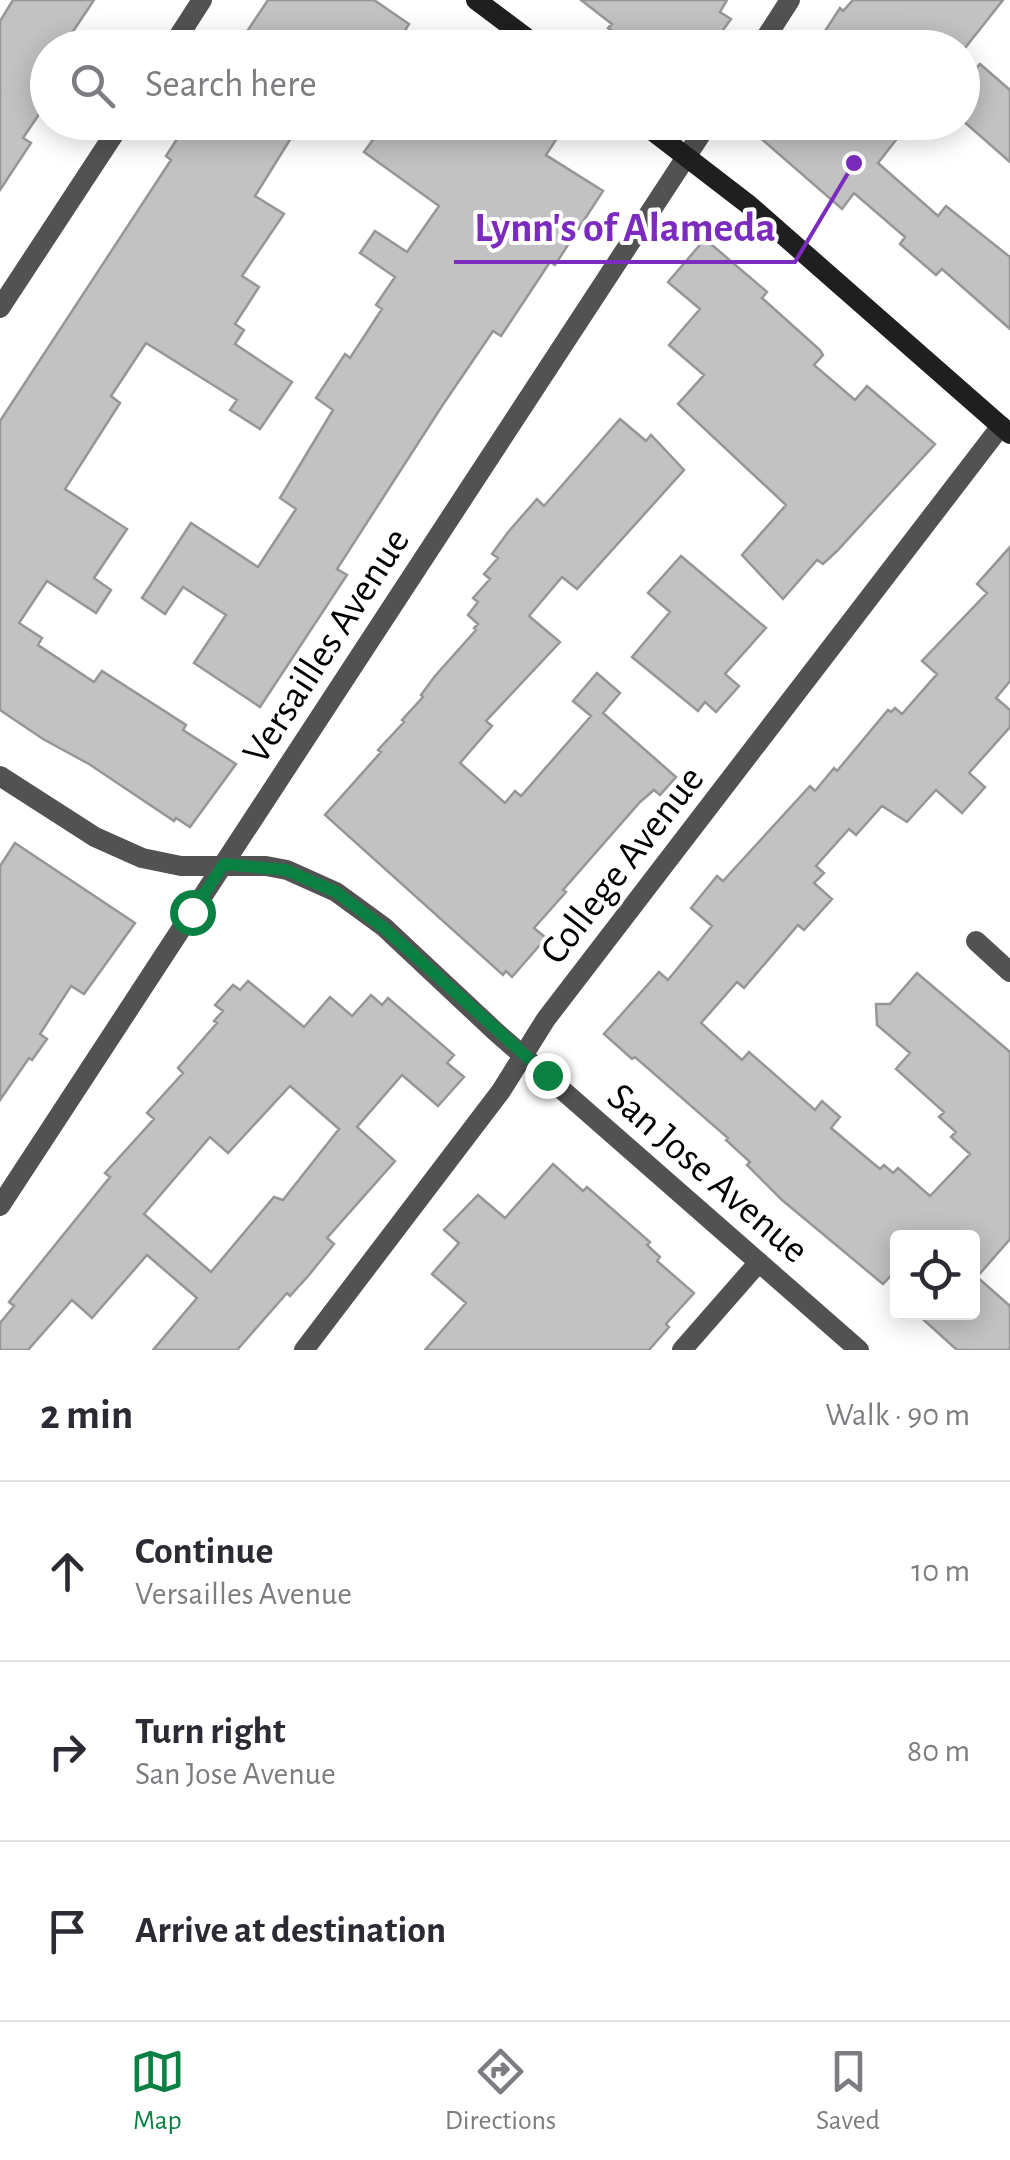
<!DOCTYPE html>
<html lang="en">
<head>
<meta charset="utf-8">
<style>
  body { margin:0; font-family:"Alegreya Sans",sans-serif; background:#f2f2f3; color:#2b2b33 }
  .controls { position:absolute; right:30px; bottom:30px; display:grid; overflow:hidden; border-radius:10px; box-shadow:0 5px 25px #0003 }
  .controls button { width:90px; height:90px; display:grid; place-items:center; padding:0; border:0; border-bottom:2px solid #e1e1e2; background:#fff; color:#2b2b33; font:50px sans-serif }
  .stop { position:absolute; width:30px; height:30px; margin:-22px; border:8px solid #0b8043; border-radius:50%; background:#fff }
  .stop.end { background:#0b8043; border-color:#fff; box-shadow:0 2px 10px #0008 }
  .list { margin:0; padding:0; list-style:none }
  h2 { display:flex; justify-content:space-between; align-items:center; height:130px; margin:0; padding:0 40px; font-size:42px }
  h2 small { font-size:32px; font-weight:400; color:#7c7c81 }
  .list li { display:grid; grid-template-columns:65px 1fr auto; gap:30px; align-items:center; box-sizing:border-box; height:180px; padding:0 40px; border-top:2px solid #e1e1e2 }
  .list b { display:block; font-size:38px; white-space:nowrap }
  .list p { margin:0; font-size:32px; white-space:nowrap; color:#7c7c81 }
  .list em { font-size:32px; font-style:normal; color:#7c7c81 }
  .icon { flex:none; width:55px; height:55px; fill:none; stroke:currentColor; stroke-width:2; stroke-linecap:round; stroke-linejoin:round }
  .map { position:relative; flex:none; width:1010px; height:1350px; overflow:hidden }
  .search { position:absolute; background:#fff; box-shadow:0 5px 25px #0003; left:30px; right:30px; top:30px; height:110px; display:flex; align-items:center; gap:25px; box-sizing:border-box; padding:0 35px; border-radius:55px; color:#7c7c81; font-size:38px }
  .sheet { height:670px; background:#fff }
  nav { display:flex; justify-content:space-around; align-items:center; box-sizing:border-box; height:140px; border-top:2px solid #e1e1e2; background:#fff; font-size:28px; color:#7c7c81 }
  nav a { display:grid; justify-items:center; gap:5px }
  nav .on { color:#0b8043 }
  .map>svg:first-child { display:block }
  .building { fill:#c2c2c2; stroke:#969696; stroke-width:2.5; fill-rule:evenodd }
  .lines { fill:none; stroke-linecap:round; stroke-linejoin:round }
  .minor { stroke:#525252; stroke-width:20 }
  .secondary { stroke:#1f1f1f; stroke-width:20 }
  .route { stroke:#0b8043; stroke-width:12 }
  .labels { text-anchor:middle; stroke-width:8; stroke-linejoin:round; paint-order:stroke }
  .street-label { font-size:40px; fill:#000; stroke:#fff }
  .leader { fill:none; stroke:#7b2cbf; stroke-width:4 }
  .callout-dot { fill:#7b2cbf; stroke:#fff; stroke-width:4 }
  .callout-label { font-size:42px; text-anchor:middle; font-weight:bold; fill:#7b2cbf; stroke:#fff; stroke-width:8; stroke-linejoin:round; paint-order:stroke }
</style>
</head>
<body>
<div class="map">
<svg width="1010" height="1350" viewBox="0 0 1010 1350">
  <rect width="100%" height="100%" fill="#fff"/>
  <path class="building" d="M 13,0 L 94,0 L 62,48 L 48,48 L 48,101 L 23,138 L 31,143 L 0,190 L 0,21 Z
    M 268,0 L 374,0 L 409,24 L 394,48 L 236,48 Z
    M 581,0 L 727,0 L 720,12 L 731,19 L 710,48 L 635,48 L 608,28 L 612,24 Z
    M 853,0 L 1003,0 L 965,48 L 814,48 L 840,8 L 843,11 Z
    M 980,64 L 1010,90 L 1010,162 L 962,120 L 962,84 Z
    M 188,122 L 301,122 L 255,196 L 284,214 L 242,276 L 259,287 L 235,324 L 244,330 L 235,344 L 292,382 L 260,429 L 230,410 L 237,400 L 146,343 L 111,396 L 120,403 L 65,489 L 127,529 L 94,578 L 111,590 L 96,613 L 47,581 L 19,623 L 42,638 L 38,645 L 94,682 L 102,671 L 186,725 L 183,730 L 236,764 L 190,827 L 176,818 L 174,821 L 89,764 L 43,739 L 0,710 L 0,421 L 171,160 L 166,156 Z
    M 386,122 L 547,122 L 561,132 L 546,155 L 603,191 L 555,265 L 550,262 L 501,336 L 493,331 L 442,406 L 337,569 L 347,575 L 260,707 L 194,663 L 226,615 L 183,587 L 165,614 L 142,598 L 191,523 L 258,567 L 296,509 L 280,498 L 333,410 L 316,398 L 345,354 L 350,358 L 382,309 L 376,305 L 395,277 L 360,253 L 375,231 L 407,252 L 439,206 L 364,152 Z
    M 742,122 L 875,122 L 896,140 L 878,163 L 938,216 L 946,206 L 1010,257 L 1010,329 L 942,269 L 936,275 L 900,244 L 905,237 L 854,193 L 842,209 Z
    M 705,239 L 767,292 L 762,298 L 820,350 L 823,355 L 814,365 L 855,400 L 867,386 L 935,444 L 837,551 L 823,564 L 817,560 L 783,599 L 742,555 L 786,505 L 678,404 L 704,375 L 669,345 L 700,309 L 668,282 Z
    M 620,419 L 646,441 L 651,435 L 684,470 L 577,589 L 562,577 L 529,616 L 560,642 L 486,721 L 492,726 L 460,763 L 505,803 L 515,791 L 521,796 L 591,716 L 573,701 L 597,673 L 620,693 L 603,713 L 676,777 L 660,795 L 654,790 L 640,802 L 563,890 L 566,892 L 534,928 L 546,938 L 512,977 L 506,971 L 503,975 L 325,815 L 381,752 L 378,750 L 404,722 L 402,720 L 423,697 L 421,695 L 435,676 L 476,630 L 474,628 L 478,624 L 468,615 L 478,602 L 473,598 L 490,579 L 484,574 L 498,558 L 492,554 L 509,531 L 537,499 L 544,506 Z
    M 1010,547 L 1010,681 L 996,698 L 1010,710 L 1010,727 L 969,773 L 985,787 L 962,813 L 936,790 L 907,822 L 882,806 L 856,835 L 849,829 L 816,866 L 824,873 L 814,883 L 832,899 L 804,930 L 798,925 L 744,988 L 737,982 L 701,1023 L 742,1060 L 749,1052 L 815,1110 L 822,1101 L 840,1117 L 831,1128 L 880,1169 L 884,1165 L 893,1173 L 898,1168 L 930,1196 L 970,1154 L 951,1137 L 956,1132 L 939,1117 L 944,1112 L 896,1069 L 910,1053 L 877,1025 L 876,1004 L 890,1004 L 917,973 L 1010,1052 L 1010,1239 L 977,1277 L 1010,1306 L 1010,1350 L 957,1350 L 915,1312 L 972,1312 L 972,1238 L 898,1238 L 898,1268 L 883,1284 L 782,1200 L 747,1165 L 750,1162 L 726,1140 L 728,1138 L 635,1057 L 632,1059 L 604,1034 L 659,972 L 668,980 L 712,926 L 691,908 L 717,876 L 723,881 L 810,786 L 815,791 L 834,768 L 837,771 L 888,710 L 891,712 L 895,708 L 902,714 L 937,674 L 922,661 L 987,593 L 977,584 Z
    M 681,556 L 766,628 L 725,674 L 739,686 L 716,712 L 705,702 L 698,711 L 632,657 L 670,612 L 648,593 Z
    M 15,843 L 135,923 L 84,994 L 71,986 L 40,1034 L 47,1039 L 32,1060 L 29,1058 L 0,1100 L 0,866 Z
    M 248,981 L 304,1027 L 330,997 L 352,1016 L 371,995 L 382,1005 L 388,998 L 454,1055 L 447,1063 L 464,1077 L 438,1106 L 402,1075 L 357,1127 L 395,1161 L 327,1238 L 334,1244 L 309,1275 L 290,1296 L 287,1293 L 237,1350 L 153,1350 L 197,1298 L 147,1255 L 92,1318 L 72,1300 L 28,1350 L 0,1350 L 0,1323 L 14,1306 L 9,1302 L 110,1177 L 105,1173 L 154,1119 L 147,1113 L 183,1073 L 178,1068 L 217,1023 L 214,1021 L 223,1011 L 215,1005 L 233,985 L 240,990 ZM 290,1086 L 339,1129 L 283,1200 L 274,1197 L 211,1272 L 144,1214 L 210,1137 L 228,1153 Z
    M 553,1164 L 583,1191 L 587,1187 L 650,1242 L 647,1245 L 660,1257 L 657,1261 L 694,1293 L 666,1324 L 669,1327 L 649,1350 L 425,1350 L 466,1303 L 432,1274 L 459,1243 L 444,1230 L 478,1195 L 505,1218 Z"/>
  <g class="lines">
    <path class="minor" d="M 171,48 L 202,0
      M 759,48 L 790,0
      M 0,308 L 122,122
      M 0,776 L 95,837 L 142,858 L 181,866 L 266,866 L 287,870 L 336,892 L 384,927 L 496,1032 L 859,1350
      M 976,941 L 1010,972
      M 0,1206 L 709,122
      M 304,1350 L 501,1091 L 546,1019 L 1001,426
      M 682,1350 L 759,1262"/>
    <path class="secondary" d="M 476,0 L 540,48
      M 641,122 L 749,205 L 1010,434"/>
  </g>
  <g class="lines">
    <path class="route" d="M 192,912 L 224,864 L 286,870 L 336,892 L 384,928 L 547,1075"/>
  </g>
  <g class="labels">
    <g class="street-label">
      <text transform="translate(325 645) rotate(-57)" y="14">Versailles Avenue</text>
      <text transform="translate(621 864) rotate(-52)" y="14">College Avenue</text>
      <text transform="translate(709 1172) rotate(41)" y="14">San Jose Avenue</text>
    </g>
  </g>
  <path class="leader" d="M854 163L795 262H454"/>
  <circle class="callout-dot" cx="854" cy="163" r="10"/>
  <g class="callout-label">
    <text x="625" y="241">Lynn's of Alameda</text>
  </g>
</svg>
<div class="controls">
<button><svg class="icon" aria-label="locate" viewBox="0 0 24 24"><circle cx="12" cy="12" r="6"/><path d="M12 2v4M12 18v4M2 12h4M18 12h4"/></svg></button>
</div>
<div class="stop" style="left:192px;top:912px"></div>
<div class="stop end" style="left:547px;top:1075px"></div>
<div class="search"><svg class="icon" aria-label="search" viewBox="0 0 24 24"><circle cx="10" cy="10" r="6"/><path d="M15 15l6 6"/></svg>Search here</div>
</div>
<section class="sheet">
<h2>2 min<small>Walk · 90 m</small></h2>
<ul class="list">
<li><svg class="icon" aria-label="ahead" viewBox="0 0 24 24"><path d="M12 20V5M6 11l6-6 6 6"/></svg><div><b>Continue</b><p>Versailles Avenue</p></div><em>10 m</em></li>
<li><svg class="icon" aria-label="right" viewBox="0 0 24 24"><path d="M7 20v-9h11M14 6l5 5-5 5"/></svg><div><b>Turn right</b><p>San Jose Avenue</p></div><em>80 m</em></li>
<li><svg class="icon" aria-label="arrive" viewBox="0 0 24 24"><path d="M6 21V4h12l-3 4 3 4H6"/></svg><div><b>Arrive at destination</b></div></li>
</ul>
</section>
<nav>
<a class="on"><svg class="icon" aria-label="map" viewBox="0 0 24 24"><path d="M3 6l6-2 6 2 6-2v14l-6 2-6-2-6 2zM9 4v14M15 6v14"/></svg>Map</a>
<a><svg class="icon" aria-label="directions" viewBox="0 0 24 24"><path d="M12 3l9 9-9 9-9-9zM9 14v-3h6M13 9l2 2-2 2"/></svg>Directions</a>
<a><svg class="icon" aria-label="saved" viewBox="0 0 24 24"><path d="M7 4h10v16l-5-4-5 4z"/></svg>Saved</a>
</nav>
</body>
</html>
